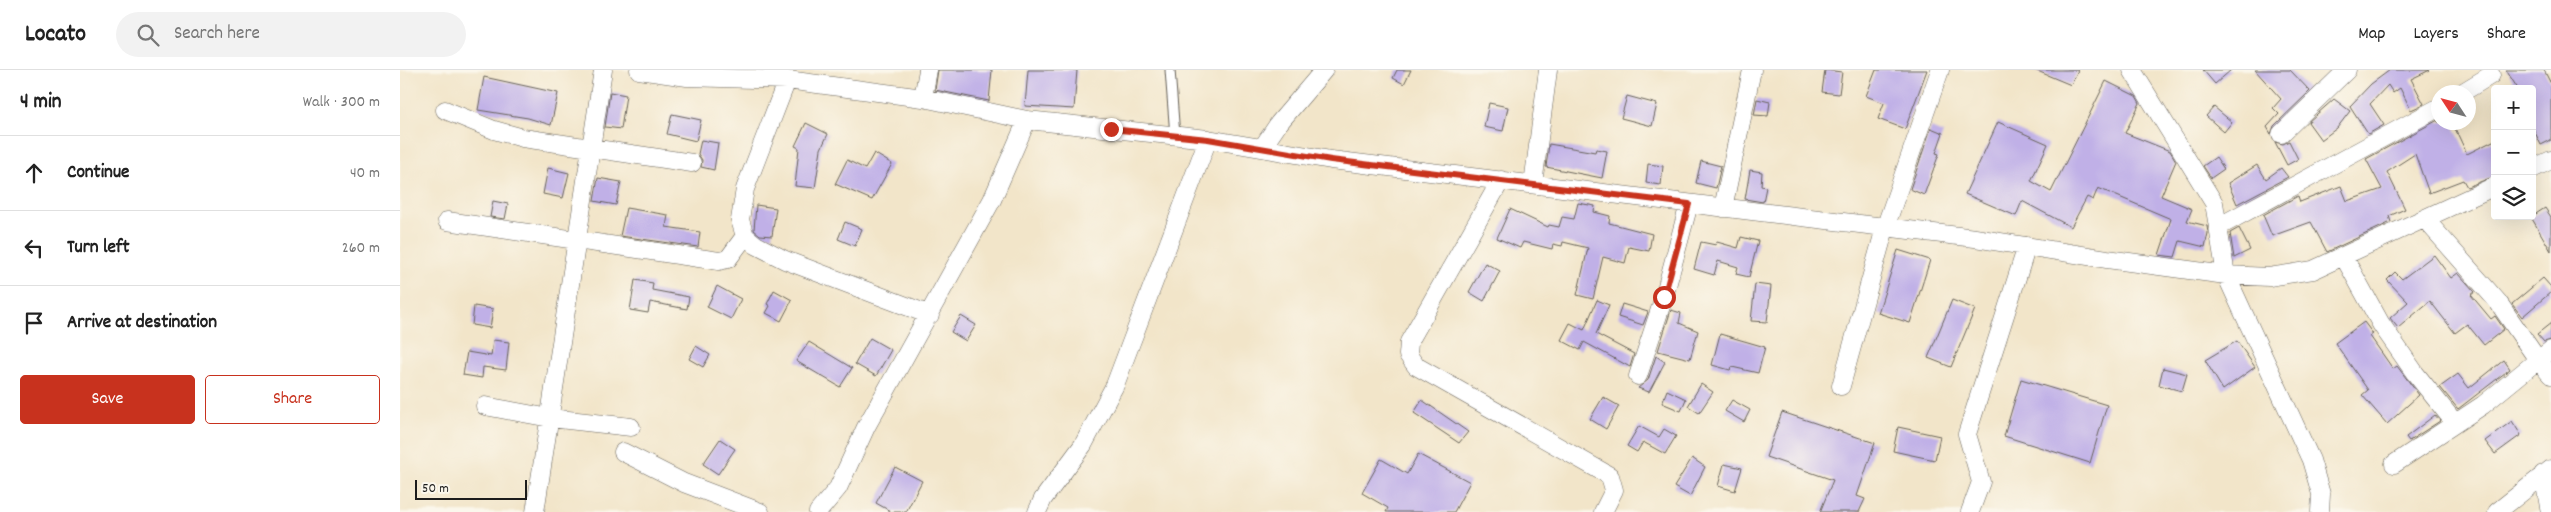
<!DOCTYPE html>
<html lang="en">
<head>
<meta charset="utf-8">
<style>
  body { margin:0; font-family:Dekko,sans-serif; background:#f2f2f2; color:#222 }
  .controls { position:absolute; right:15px; top:15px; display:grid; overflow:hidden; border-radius:5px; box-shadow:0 5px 20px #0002 }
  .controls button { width:45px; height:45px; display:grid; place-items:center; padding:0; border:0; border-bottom:1px solid #e0e0e0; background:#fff; color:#222; font:25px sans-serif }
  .compass { position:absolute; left:2031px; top:15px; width:45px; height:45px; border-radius:50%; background:#fff; box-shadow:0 5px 20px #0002; rotate:306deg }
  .scale { position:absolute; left:15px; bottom:12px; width:112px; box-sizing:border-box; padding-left:5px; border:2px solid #1c1c1c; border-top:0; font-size:14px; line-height:18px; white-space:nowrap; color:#1c1c1c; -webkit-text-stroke:4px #fbf7ec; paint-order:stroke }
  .stop { position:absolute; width:15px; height:15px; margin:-11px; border:4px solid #c8321e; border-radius:50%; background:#fff }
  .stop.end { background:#c8321e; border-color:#fff; box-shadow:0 1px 5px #0008 }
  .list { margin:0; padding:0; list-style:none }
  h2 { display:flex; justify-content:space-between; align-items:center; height:65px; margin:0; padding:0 20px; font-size:21px }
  h2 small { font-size:16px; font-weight:400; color:#767676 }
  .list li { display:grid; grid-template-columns:32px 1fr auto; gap:15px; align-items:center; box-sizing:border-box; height:75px; padding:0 20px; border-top:1px solid #e0e0e0 }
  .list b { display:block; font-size:19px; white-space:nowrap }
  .list em { font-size:16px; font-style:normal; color:#767676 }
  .actions { display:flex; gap:10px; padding:15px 20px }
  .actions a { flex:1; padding:11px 0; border:1px solid #c8321e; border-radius:5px; text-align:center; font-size:18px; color:#c8321e }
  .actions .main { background:#c8321e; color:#fff }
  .icon { flex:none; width:28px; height:28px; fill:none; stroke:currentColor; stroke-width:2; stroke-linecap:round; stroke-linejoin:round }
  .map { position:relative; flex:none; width:2151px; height:442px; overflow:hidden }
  header { display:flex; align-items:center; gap:30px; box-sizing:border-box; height:70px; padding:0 25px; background:#fff; border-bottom:1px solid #e0e0e0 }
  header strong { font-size:24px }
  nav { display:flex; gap:28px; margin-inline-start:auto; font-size:18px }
  .search { width:350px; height:45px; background:#f2f2f2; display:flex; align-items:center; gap:12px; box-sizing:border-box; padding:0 18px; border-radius:28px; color:#767676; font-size:19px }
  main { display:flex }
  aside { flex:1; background:#fff }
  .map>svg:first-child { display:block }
  .building { fill:#c0b0e7 }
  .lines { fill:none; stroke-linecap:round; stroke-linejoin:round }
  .service-casing { stroke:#676259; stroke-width:11 }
  .minor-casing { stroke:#676259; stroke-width:19 }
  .service { stroke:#fff; stroke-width:9 }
  .minor { stroke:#fff; stroke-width:18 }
  .route { stroke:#c8321e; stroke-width:6 }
</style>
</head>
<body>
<header>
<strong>Locato</strong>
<div class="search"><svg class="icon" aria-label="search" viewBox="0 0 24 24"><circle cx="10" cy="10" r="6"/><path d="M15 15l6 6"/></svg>Search here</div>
<nav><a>Map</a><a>Layers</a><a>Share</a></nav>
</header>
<main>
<aside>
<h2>4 min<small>Walk · 300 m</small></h2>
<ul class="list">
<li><svg class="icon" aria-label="ahead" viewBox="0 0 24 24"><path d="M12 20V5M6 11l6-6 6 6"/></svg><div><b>Continue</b></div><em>40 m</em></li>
<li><svg class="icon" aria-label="left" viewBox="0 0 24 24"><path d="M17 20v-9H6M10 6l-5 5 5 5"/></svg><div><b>Turn left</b></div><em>260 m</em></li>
<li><svg class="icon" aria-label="arrive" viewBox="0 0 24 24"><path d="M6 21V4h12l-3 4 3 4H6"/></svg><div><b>Arrive at destination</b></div></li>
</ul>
<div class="actions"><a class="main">Save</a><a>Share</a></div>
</aside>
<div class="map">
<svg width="2151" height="442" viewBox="0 0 2151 442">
  <rect width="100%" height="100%" fill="#fbf7ec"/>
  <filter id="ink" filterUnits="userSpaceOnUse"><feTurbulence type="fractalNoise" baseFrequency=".02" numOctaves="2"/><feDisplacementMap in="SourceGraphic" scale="10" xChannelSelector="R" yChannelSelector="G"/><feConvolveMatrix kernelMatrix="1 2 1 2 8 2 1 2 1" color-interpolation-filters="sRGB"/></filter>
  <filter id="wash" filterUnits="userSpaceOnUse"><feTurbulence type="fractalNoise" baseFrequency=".0096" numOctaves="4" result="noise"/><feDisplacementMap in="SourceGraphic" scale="20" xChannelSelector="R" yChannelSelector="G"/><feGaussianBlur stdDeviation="1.12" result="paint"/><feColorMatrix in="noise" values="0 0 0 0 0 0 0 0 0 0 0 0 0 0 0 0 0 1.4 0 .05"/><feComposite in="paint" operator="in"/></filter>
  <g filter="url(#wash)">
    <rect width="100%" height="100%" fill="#f2e5c9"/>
    <g id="blocks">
      <path class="building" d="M 538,0 L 592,0 L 589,31 L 535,20 Z
        M 628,0 L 677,0 L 674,39 L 625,36 Z
        M 997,0 L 1011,0 L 1004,14 L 993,8 Z
        M 1425,0 L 1442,2 L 1439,24 L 1422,22 Z
        M 1476,0 L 1527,0 L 1505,59 L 1478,49 L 1484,33 L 1466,26 Z
        M 1635,0 L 1678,0 L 1671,15 Z
        M 1803,0 L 1831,0 L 1815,14 Z
        M 1855,0 L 1890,0 L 1910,21 L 1874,56 L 1871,64 L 1867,57 L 1879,44 L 1873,38 L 1881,29 Z
        M 1990,0 L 2030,0 L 2011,9 L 2024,34 L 2011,40 L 2000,18 L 1993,23 L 1988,15 L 1970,34 L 1984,55 L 1968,64 L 1950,36 L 1971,14 Z
        M 2106,0 L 2144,0 L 2151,14 L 2151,70 L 2141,75 L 2132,56 L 2132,19 L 2118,19 Z
        M 84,7 L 158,23 L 151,55 L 128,48 L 78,40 Z
        M 1706,11 L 1736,26 L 1740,33 L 1725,63 L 1770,81 L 1776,91 L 1761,126 L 1792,139 L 1787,151 L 1807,156 L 1808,163 L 1805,177 L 1780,171 L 1775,187 L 1759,185 L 1771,149 L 1698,118 L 1693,130 L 1687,127 L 1671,157 L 1622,131 L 1616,146 L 1565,124 L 1598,52 L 1648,74 L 1631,111 L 1651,122 Z
        M 210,22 L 226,25 L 221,59 L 205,57 Z
        M 1227,26 L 1257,34 L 1252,56 L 1221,48 Z
        M 1357,29 L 1370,32 L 1368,46 L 1354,45 Z
        M 1934,29 L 1950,41 L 1937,58 L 1921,70 L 1908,52 Z
        M 1089,33 L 1108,37 L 1103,61 L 1084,57 Z
        M 1814,37 L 1832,52 L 1824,62 L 1806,46 Z
        M 272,44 L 301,50 L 296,71 L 267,64 Z
        M 2038,50 L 2038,52 L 2052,52 L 2067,84 L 2095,70 L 2095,106 L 2067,117 L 2063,110 L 2029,123 L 2015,84 L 1987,102 L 2005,139 L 1989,146 L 1991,152 L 1927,182 L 1911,152 L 1872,166 L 1863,145 L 1898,126 L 1900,132 L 1941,116 L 1947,131 L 1982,119 L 1966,89 Z
        M 406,53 L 428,64 L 421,79 L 415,118 L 395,116 L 399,78 L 395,76 Z
        M 1531,58 L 1543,63 L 1536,83 L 1539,84 L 1524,125 L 1510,119 Z
        M 301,70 L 318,73 L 314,100 L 301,97 L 302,90 L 298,84 Z
        M 1889,71 L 1898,89 L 1887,95 L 1875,72 L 1883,74 Z
        M 1149,74 L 1195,82 L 1196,79 L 1207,81 L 1202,108 L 1146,97 Z
        M 474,83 L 492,94 L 472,130 L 435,114 L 447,90 L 465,99 Z
        M 1816,87 L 1824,99 L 1811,108 L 1803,96 Z
        M 1301,91 L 1321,96 L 1316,118 L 1296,113 Z
        M 1248,94 L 1263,96 L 1261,115 L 1246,113 Z
        M 1857,95 L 1866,109 L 1881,98 L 1888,107 L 1837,134 L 1828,113 Z
        M 148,98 L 169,103 L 163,128 L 143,124 Z
        M 1350,100 L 1362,102 L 1361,116 L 1366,117 L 1363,132 L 1345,129 Z
        M 198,108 L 221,112 L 216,135 L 194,131 Z
        M 93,131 L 108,134 L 105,149 L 90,147 Z
        M 1178,133 L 1195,136 L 1194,142 L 1210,146 L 1209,153 L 1252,164 L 1249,181 L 1229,177 L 1225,193 L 1203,187 L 1193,229 L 1177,225 L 1188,178 L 1163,172 L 1162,176 L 1153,174 L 1152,179 L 1123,172 L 1120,178 L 1097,168 L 1110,139 L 1148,157 L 1149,155 L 1159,157 L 1162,147 L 1174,149 Z
        M 356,135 L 376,138 L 372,166 L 360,165 L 354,160 Z
        M 226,138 L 268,145 L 266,157 L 300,162 L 298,177 L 220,166 Z
        M 2145,138 L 2151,147 L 2151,181 L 2131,147 Z
        M 445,152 L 462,159 L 455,176 L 438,169 Z
        M 1839,158 L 1850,180 L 1834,188 L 1830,163 Z
        M 1341,167 L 1358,171 L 1349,207 L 1336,204 L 1338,197 L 1318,191 L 1314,205 L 1294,199 L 1301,172 L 1316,175 L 1317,172 L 1338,178 Z
        M 1498,180 L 1530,190 L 1510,253 L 1478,243 Z
        M 2034,185 L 2051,208 L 2058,203 L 2075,222 L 2071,225 L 2091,249 L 2095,246 L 2104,259 L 2084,275 L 2067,254 L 2055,263 L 2030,231 L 1998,258 L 1990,248 L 2008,232 L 1987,210 L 1995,202 L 2002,209 Z
        M 1085,193 L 1100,201 L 1084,231 L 1069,222 Z
        M 2143,208 L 2151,217 L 2151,222 L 2122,247 L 2112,234 Z
        M 235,210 L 253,213 L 252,220 L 289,227 L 287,239 L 250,232 L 248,243 L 230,240 Z
        M 1355,214 L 1371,216 L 1367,252 L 1351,251 Z
        M 317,216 L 341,229 L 331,249 L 307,237 Z
        M 374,220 L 392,230 L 381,251 L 366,243 L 370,236 L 367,234 Z
        M 1197,230 L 1209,235 L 1196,264 L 1234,284 L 1230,297 L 1184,272 L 1180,280 L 1161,270 L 1170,253 L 1184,260 Z
        M 1552,230 L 1575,239 L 1551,297 L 1528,288 Z
        M 1222,234 L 1248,242 L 1243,255 L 1218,247 Z
        M 74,236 L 93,239 L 90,258 L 72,255 Z
        M 1271,240 L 1281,243 L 1279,253 L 1298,261 L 1290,289 L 1258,281 Z
        M 561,246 L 576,255 L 566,271 L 551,262 Z
        M 1964,252 L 1973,264 L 1970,266 L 1993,299 L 1997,296 L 2019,325 L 1987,354 L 1962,325 L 1968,320 L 1935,273 Z
        M 2151,253 L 2151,270 L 2144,272 L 2137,264 Z
        M 1320,264 L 1365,277 L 1358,303 L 1332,297 L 1330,300 L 1312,295 Z
        M 470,268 L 491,280 L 476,306 L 455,294 Z
        M 93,270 L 109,272 L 106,300 L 83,297 L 82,308 L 63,305 L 67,282 L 91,286 Z
        M 1837,271 L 1855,297 L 1823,320 L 1805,290 Z
        M 409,272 L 452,298 L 440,317 L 396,291 Z
        M 296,276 L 310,285 L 303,297 L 289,289 Z
        M 1256,286 L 1265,292 L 1249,322 L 1238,318 L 1248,310 Z
        M 2104,290 L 2110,299 L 2058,339 L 2040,317 L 2058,304 L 2069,318 Z
        M 1763,298 L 1787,304 L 1782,321 L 1759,315 Z
        M 1621,309 L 1707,335 L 1690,393 L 1604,366 Z
        M 1301,314 L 1313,322 L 1299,343 L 1288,336 Z
        M 1267,320 L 1286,329 L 1281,341 L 1262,333 Z
        M 1203,327 L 1219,336 L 1206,359 L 1190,349 Z
        M 1022,330 L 1068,362 L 1059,373 L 1014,343 Z
        M 1332,330 L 1350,340 L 1344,352 L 1325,341 Z
        M 1382,342 L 1475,373 L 1457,426 L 1465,429 L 1459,442 L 1420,442 L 1433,410 L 1366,387 Z
        M 2035,345 L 2040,351 L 2009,371 L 2006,367 Z
        M 2112,351 L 2121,365 L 2095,384 L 2085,371 Z
        M 1239,356 L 1259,367 L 1264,359 L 1276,366 L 1265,384 L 1243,372 L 1237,382 L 1227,376 Z
        M 1498,357 L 1540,366 L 1535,390 L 1493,381 Z
        M 320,369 L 335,379 L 318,404 L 303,394 Z
        M 1018,384 L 1070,412 L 1054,442 L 986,442 L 988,438 L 962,423 L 981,389 L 1007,404 Z
        M 1292,388 L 1305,397 L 1290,426 L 1274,417 Z
        M 1324,394 L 1342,398 L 1335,421 L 1318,416 Z
        M 495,397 L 522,411 L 506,442 L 492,442 L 476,433 Z"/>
    </g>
  </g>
  <g filter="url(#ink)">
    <use href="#blocks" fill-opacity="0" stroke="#676259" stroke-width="1"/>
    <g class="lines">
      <defs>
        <path id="service" d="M 770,0 L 775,66"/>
        <path id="minor" d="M 239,0 L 287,7 L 387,10 L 523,28 L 627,50 L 808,69 L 931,90 L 1575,168 L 1707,189 L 1826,205 L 1869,207 L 1913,200 L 2095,116
          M 1732,0 L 1814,133 L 1826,205 L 1911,390 L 1921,424 L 1920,442
          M 387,10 L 345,119 L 340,150 L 345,166 L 356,175 L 385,190 L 530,245
          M 2063,22 L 2091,5
          M 523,28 L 528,0
          M 45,40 L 94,60 L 123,68 L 292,93
          M 1881,64 L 1947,0
          M 862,78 L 879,53 L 924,0
          M 2132,99 L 2151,90
          M 1101,110 L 1009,272 L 1008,285 L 1016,296 L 1210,406 L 1214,420 L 1203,442
          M 1133,114 L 1148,0
          M 1323,138 L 1352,0
          M 47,151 L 319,191 L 328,189 L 345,166
          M 1818,157 L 2038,38
          M 1944,187 L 1981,254 L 2015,303 L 2055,353
          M 2151,280 L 2138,290 L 2151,305
          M 1238,306 L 1264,227 L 1289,134
          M 1441,316 L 1485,158 L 1540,0
          M 85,336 L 150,348 L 231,357
          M 223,382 L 284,413 L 360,442
          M 1994,394 L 2083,335 L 2138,290 L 2098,232 L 2025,149
          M 2143,404 L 2150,442
          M 135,442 L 203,0
          M 418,442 L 438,418 L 466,357 L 592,130 L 627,50
          M 637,442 L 643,429 L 683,375 L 715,315 L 808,69
          M 1570,442 L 1581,412 L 1567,364 L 1627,176
          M 2097,442 L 2151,399"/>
      </defs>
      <use href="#service" class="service-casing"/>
      <use href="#minor" class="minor-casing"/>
      <use href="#service" class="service"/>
      <use href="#minor" class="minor"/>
    </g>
  </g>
  <g class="lines" filter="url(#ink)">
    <path class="route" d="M 711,59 L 808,69 L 931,90 L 1289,134 L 1264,227"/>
  </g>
</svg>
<div class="controls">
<button>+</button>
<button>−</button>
<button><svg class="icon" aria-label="layers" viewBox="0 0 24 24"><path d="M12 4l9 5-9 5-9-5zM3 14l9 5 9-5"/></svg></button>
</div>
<svg class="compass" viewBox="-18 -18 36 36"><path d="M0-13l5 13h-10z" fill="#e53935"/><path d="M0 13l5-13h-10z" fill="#767676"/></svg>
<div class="scale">50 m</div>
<div class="stop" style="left:1264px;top:227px"></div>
<div class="stop end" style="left:711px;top:59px"></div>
</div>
</main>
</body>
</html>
